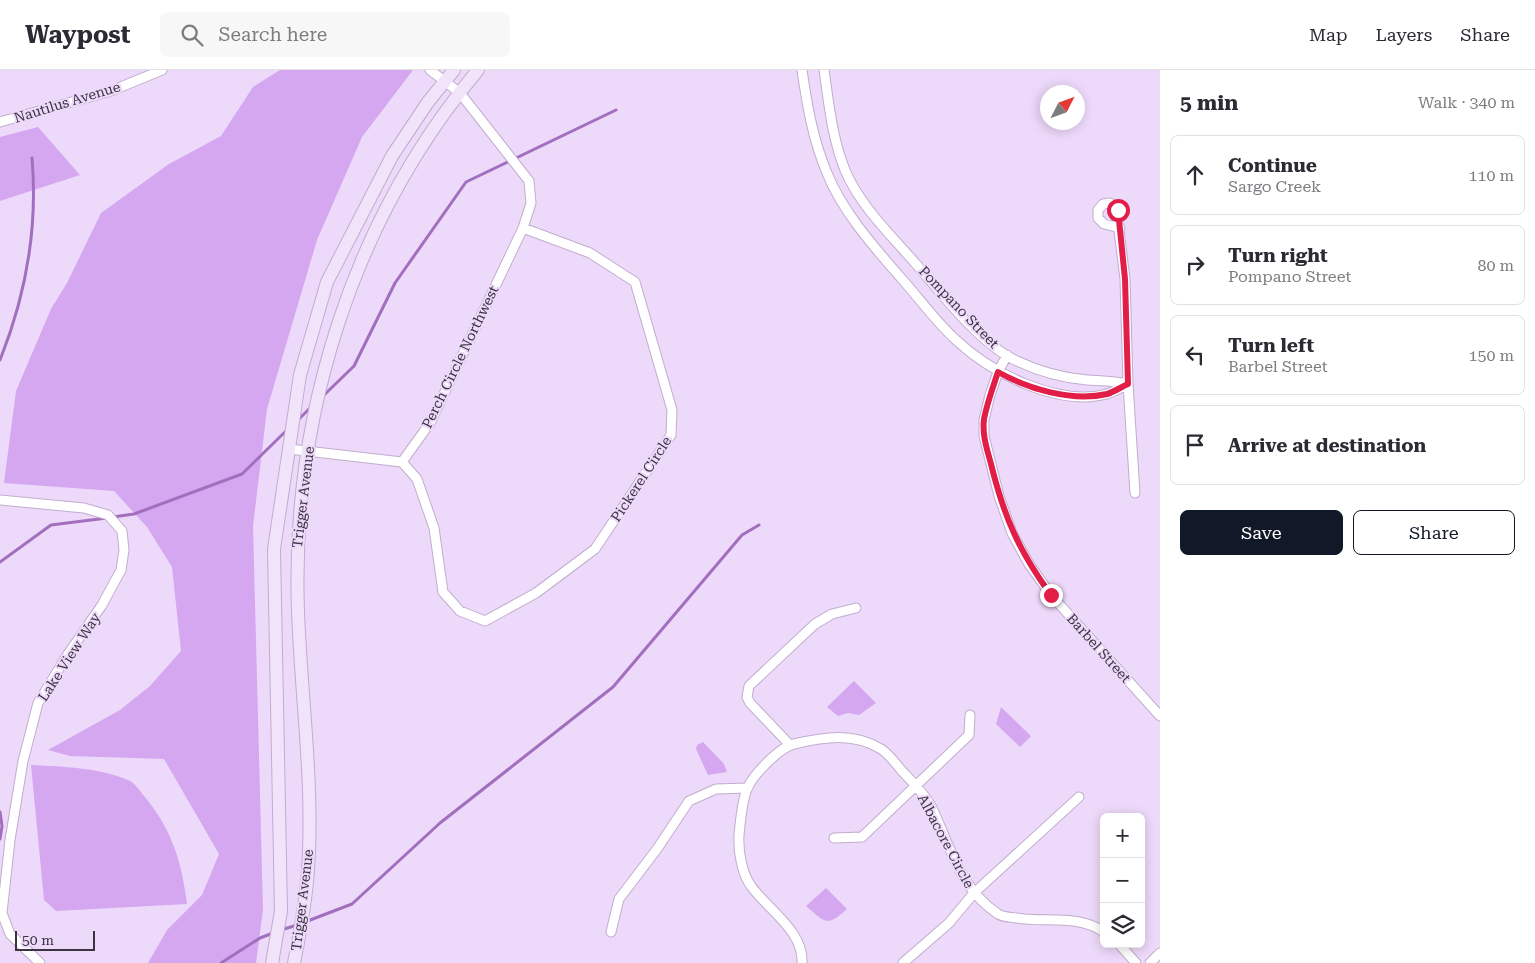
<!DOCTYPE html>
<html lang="en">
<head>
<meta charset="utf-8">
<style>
  body { margin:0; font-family:"Roboto Serif",serif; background:#f7f7f7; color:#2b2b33 }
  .controls { position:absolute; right:15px; bottom:15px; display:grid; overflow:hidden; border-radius:8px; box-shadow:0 2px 12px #0003 }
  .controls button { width:45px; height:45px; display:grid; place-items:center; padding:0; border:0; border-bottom:1px solid #e1e1e2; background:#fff; color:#2b2b33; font:25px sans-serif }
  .compass { position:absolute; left:1040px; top:15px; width:45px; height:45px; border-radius:50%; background:#fff; box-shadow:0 2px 12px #0003; rotate:48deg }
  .scale { position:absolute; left:15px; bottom:12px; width:80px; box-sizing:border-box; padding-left:5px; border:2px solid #3b3340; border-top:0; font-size:14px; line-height:18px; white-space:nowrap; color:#3b3340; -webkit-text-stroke:4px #edd9fa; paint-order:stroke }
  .stop { position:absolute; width:15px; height:15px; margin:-11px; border:4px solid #e11d48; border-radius:50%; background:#fff }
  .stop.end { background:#e11d48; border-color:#fff; box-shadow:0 1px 5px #0008 }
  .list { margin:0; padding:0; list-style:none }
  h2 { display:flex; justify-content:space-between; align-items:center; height:65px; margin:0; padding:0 20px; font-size:21px }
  h2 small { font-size:16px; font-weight:400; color:#7c7c81 }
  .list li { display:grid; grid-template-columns:32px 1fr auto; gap:15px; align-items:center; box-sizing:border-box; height:80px; margin:0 10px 10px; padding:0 10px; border:1px solid #e1e1e2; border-radius:8px }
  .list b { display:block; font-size:19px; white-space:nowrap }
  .list p { margin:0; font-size:16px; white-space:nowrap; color:#7c7c81 }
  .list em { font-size:16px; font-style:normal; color:#7c7c81 }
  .actions { display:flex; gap:10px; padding:15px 20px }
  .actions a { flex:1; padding:11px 0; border:1px solid #111827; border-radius:8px; text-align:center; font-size:18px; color:#111827 }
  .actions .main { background:#111827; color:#fff }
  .icon { flex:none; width:28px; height:28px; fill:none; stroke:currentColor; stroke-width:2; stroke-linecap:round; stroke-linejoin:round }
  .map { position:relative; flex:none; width:1160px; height:893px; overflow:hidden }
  header { display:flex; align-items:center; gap:30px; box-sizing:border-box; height:70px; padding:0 25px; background:#fff; border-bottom:1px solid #e1e1e2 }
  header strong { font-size:24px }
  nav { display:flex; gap:28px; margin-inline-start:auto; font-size:18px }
  .search { width:350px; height:45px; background:#f7f7f7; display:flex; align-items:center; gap:12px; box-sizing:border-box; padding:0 18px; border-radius:8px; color:#7c7c81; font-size:19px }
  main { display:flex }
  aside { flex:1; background:#fff }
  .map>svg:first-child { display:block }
  .green { fill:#d4a7f0 }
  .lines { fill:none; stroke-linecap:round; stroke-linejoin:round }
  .stream { stroke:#a26fbf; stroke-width:3 }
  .street-casing { stroke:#c1adcd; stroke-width:11 }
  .secondary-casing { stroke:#c1adcd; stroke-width:14 }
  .street { stroke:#fff; stroke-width:9 }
  .secondary { stroke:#f1e4fa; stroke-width:12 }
  .route { stroke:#e11d48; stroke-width:6 }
  .labels { text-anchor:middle; stroke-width:4; stroke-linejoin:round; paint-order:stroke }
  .street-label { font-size:14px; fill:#3b3340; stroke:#edd9fa }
</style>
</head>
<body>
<header>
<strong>Waypost</strong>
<div class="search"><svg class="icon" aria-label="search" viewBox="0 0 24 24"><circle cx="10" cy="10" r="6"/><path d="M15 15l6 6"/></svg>Search here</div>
<nav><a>Map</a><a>Layers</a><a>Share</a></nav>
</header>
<main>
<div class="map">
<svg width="1160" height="893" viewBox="0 0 1160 893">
  <rect width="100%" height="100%" fill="#edd9fa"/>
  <path class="green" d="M 280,0 L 413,0 L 362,67 L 317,170 L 267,339 L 253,456 L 263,840 L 256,893 L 148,893 L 167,860 L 202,825 L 219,784 L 164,689 L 70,686 L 48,680 L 120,640 L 150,616 L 181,581 L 172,497 L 147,457 L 114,421 L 4,413 L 16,321 L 51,239 L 67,213 L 101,143 L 169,94 L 221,66 L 253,17 Z
    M 38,57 L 80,105 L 0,131 L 0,67 Z
    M 854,611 L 876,633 L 859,645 L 848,643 L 838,646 L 827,637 Z
    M 1001,637 L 1031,666 L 1020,677 L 996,654 Z
    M 703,672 L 724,694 L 727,702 L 708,705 L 696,679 L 697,675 Z
    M 31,695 C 64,697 97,697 128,710 C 135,713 140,721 144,726 C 172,759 182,793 187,834 L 56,841 L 44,830 Z
    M 826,818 L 847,839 C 826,858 825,852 806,836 Z"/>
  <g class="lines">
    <path class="stream" d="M 0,290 C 26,225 38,158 32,88
      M 322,327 L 354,296 L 395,213 L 466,112 L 616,40
      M 297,351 L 312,336
      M 113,447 L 134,444 L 242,404 L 287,360
      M 0,492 L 51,455 L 107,448
      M 0,742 L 2,756 L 0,769
      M 305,852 L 352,834 L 440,753 L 613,617 L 742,465 L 759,455
      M 281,860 L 297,855
      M 221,893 L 260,868 L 273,863"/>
    <defs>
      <path id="street" d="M 802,0 C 807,35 813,70 827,103 C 842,141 874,177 901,208 C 919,228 936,252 956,270 C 991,303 1058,337 1107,324 C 1114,322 1122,317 1128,314
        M 824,0 C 829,34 832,68 845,100 C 860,136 891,165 916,194 C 942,224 981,275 1017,291 C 1038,301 1063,308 1087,310 C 1101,311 1114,311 1128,314
        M 0,52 L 111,21 L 162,0
        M 1120,158 L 1104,154 L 1098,148 L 1098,140 L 1103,134 L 1110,133 L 1116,137 L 1125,209 L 1128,314 L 1135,423
        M 1007,285 L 998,302 L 990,325 L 984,350 L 984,366 L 999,426 L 1012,463 L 1029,494 L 1051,525 L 1160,646
        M 289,379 L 402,392
        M 402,392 L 417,409 L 434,458 L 443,522 L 460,541 L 485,551 L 536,523 L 595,479 L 671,365 L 672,340 L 635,212 L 590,183 L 523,158
        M 402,392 L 430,353 L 523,158 L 531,133 L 529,111 L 460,23 L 430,0
        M 0,430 L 84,438 L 108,445 L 122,461 L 124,480 L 121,500 L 102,535 L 66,587 L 38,633 L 23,691 L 10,770 L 2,843 L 10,864 L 40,893
        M 790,675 L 750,633 L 747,627 L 749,616 L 815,554 L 832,544 L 856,538
        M 834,768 L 862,767 L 969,665 L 970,645
        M 611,862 L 619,829 L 657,779 L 689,731 L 716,719 L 747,718
        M 1119,874 L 1136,893
        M 802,893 C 804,861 767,839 751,816 C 742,804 738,781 739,765 C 740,754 743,726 748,717 C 754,704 780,677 794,674 C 824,667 853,662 881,679 C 889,684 896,694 902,701 C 912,712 924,723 931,736 C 950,775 959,818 998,844 C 1002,847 1010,847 1016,848 C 1045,853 1078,844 1104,862
        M 903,893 L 949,853 L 974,823 L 1079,727
        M 1150,893 L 1160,883"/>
      <path id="secondary" d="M 272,893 L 281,841 L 274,479 L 300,305 L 327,212 L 392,86 L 428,32 L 454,0
        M 294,893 C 300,863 306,831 308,800 C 314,714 301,627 298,541 C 291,347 352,150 478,0"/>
    </defs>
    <use href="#street" class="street-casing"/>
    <use href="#secondary" class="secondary-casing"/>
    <use href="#street" class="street"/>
    <use href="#secondary" class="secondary"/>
  </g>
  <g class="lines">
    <path class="route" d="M 1051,525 C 1019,481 1004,447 991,394 C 987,379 982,365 984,349 C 987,333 993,317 998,302 C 1028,319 1072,332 1107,324 C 1114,322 1121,317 1128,314 L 1125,209 L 1118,140"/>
  </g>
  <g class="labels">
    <g class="street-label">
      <text transform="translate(67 32) rotate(-17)" y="5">Nautilus Avenue</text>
      <text transform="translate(959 237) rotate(46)" y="5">Pompano Street</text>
      <text transform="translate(460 287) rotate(-64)" y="5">Perch Circle Northwest</text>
      <text transform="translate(641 409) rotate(-57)" y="5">Pickerel Circle</text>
      <text transform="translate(303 427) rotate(-83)" y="5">Trigger Avenue</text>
      <text transform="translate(1099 578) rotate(48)" y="5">Barbel Street</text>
      <text transform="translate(69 587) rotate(-57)" y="5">Lake View Way</text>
      <text transform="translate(946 771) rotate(62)" y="5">Albacore Circle</text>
      <text transform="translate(302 830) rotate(-83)" y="5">Trigger Avenue</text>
    </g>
  </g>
</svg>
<div class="controls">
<button>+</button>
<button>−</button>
<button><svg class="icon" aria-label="layers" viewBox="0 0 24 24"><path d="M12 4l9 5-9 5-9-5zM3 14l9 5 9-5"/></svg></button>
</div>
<svg class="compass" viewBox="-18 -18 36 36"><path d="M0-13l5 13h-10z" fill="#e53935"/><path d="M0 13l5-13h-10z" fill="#7c7c81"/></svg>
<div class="scale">50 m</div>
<div class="stop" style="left:1118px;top:140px"></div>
<div class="stop end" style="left:1051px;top:525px"></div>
</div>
<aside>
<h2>5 min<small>Walk · 340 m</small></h2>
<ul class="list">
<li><svg class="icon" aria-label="ahead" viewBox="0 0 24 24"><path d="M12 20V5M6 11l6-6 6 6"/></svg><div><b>Continue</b><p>Sargo Creek</p></div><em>110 m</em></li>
<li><svg class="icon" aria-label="right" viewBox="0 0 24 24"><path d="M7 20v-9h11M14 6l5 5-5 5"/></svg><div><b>Turn right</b><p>Pompano Street</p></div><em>80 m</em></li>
<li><svg class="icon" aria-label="left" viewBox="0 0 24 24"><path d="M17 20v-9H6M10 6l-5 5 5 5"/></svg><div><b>Turn left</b><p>Barbel Street</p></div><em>150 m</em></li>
<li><svg class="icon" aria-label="arrive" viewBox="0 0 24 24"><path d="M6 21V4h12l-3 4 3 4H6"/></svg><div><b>Arrive at destination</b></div></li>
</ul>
<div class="actions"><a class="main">Save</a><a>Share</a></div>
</aside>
</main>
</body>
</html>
